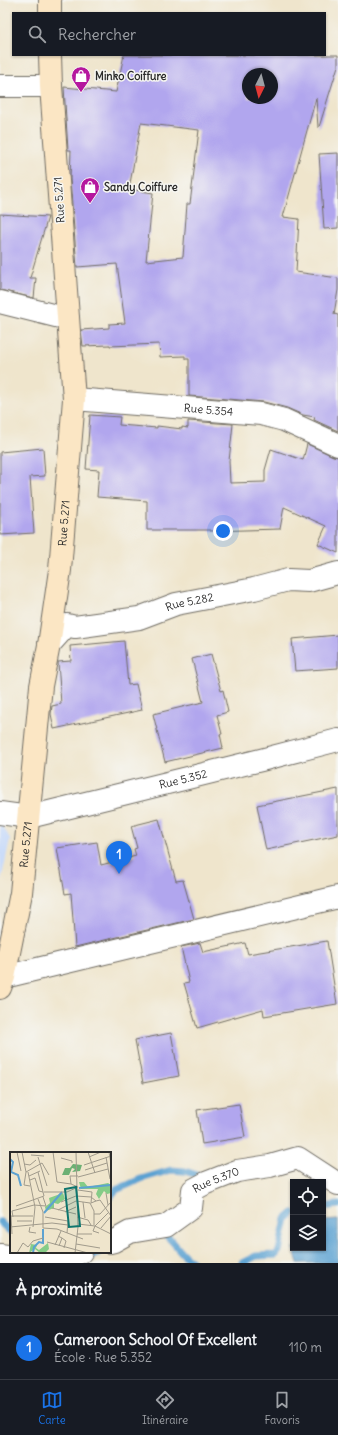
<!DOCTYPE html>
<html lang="fr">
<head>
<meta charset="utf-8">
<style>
  body { margin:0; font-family:Delius,sans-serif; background:#20242c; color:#f1f3f6 }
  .controls { position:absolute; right:12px; bottom:12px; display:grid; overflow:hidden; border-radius:0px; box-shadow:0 1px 3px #0004 }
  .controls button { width:36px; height:36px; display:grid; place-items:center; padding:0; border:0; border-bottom:1px solid #363941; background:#171b24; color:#f1f3f6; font:20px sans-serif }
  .compass { position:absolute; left:242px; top:68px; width:36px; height:36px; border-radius:50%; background:#171b24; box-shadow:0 1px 3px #0004; rotate:186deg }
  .you { position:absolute; left:223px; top:531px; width:14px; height:14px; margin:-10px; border:3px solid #fff; border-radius:50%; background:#1a73e8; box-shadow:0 0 0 6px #1a73e833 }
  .badge { display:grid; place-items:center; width:26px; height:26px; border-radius:50%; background:#1a73e8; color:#fff; font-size:13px; font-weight:700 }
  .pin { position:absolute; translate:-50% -33px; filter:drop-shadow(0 1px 2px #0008) }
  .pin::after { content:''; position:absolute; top:21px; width:14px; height:12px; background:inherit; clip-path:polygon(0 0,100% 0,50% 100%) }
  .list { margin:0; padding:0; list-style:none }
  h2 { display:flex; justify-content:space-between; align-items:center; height:52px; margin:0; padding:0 16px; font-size:17px }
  h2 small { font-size:13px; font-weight:400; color:#9ea1a6 }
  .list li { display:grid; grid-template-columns:26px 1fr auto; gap:12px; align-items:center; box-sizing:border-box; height:64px; padding:0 16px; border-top:1px solid #363941 }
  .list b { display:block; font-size:15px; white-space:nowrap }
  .list p { margin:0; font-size:13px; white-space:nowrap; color:#9ea1a6 }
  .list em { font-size:13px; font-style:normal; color:#9ea1a6 }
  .icon { flex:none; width:22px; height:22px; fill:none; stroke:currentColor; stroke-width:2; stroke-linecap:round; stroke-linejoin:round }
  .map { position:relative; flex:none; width:338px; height:1263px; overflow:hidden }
  .search { position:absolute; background:#171b24; box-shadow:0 1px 3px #0004; left:12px; right:12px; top:12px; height:44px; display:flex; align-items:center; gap:10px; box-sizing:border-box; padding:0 14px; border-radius:0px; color:#9ea1a6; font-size:15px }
  .sheet { height:116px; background:#171b24 }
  nav { display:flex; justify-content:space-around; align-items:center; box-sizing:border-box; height:56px; border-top:1px solid #363941; background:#171b24; font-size:11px; color:#9ea1a6 }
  nav a { display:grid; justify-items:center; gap:2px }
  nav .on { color:#1a73e8 }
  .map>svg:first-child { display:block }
  .built { fill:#cadcf9 }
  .water { fill:#5ca2d2; stroke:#44667e }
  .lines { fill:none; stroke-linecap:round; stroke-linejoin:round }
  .stream { stroke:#5ca2d2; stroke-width:7 }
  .building { fill:#b1a6ee; fill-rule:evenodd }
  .street-casing { stroke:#706c63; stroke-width:24 }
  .secondary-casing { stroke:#706c63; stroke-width:24 }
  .street { stroke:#fff; stroke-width:22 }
  .secondary { stroke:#fbe6c4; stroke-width:22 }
  .labels { text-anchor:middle; stroke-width:3; stroke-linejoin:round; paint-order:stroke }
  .poi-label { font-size:11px; font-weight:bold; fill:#2b2b2b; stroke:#f6f6f2; text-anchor:start }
  .street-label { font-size:11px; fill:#2b2b2b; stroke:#f6f6f2 }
  .inset-river { fill:none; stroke:#5ca2d2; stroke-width:2 }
  .inset-road { fill:none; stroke:#a19b8c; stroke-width:1 }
  .view { fill:#0f766e; fill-opacity:0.15; stroke:#0f766e; stroke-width:2 }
  .inset-edge { fill:none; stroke:#2b2b2b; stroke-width:2 }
</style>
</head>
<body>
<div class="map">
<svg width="338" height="1263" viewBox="0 0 338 1263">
  <rect width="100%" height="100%" fill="#f6f6f2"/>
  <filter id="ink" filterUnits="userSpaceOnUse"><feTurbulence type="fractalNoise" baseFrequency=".025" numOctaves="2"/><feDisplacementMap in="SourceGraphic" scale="8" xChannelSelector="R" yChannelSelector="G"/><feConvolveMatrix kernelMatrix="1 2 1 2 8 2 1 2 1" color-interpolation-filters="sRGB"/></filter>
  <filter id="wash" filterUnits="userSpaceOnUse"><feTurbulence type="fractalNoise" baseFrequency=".012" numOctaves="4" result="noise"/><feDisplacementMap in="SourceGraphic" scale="16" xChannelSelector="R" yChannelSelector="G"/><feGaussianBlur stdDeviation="0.9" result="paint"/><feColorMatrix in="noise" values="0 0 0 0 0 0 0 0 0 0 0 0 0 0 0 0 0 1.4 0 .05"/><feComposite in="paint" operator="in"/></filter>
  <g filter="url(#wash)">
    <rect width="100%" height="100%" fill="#efe5cc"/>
    <path class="built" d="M 0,820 L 10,839 L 0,886 Z"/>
    <path class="water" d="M 338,1220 L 338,1263 L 298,1263 L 293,1248 L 323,1248 L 323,1221 Z"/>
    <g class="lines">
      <path class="stream" d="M 110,1197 L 116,1190 L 141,1179 L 171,1170 L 185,1171 L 206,1178
        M 323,1207 L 338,1205
        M 0,1222 L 11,1233
        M 161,1231 C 174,1240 180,1254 193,1263
        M 82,1261 L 85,1261 L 99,1252
        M 242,1263 L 256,1256 L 276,1255 L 279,1251 L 286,1219 L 293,1213"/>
    </g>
    <g id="blocks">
      <path class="building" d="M 124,55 L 338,55 L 338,66 L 319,127 L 318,127 L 316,98 L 283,217 L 299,219 L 296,272 L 338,278 L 338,290 L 334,314 L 338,315 L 338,431 L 314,420 L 315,417 L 303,415 L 287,408 L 264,402 L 189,396 L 189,359 L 185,359 L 185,356 L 160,357 L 159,344 L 110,346 L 110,345 L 83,346 L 81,330 L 109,328 L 109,324 L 125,323 L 117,264 L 77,267 L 70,179 L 71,150 L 68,150 L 64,87 L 116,92 ZM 248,74 L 272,74 L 272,98 L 248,98 ZM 141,123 L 199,130 L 190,204 L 187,204 L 183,257 L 146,261 L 153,193 L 129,189 Z
        M 338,153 L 338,228 L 324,229 L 319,154 Z
        M 0,214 L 48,217 L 30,278 L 36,278 L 34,298 L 0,290 Z
        M 90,415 L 120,417 L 119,425 L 157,428 L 157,426 L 182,429 L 182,427 L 188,428 L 188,421 L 233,424 L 229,461 L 230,483 L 265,482 L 265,470 L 271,449 L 303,460 L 307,444 L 333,456 L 338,457 L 338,553 L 318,544 L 326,526 L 284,507 L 280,529 L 210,531 L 210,530 L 147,530 L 147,501 L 97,497 L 99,470 L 86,469 Z
        M 43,448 L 45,476 L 30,477 L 34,533 L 0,535 L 0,452 Z
        M 338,635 L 338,668 L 295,671 L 292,639 Z
        M 124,641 L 128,685 L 136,684 L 142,710 L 54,729 L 51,714 L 52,706 L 61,704 L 58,662 L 71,661 L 70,646 Z
        M 211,654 L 221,691 L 223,690 L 228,712 L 217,715 L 222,734 L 220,734 L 223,748 L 165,762 L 153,714 L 203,702 L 192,659 Z
        M 338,789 L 338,835 L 266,850 L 257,805 Z
        M 159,819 L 176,881 L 183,880 L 194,919 L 75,947 L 71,893 L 65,894 L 57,848 L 97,842 L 101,865 L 136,856 L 134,849 L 137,848 L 131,826 Z
        M 327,941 L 337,1004 L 264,1016 L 263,1009 L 197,1028 L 184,983 L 189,982 L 181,947 L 200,943 L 203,952 L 245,943 L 248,954 Z
        M 171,1033 L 179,1076 L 143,1083 L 135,1040 Z
        M 239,1104 L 245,1137 L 202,1144 L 197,1110 Z"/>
    </g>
  </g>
  <g filter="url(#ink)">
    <use href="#blocks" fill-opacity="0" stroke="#706c63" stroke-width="1"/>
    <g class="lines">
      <defs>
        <g id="street">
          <path d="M 0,86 L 51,86"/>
          <path d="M 0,302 L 68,319"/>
          <path id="s1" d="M 74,399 L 261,414 L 284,420 L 338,445"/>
          <path id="s2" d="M 49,645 L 67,625 L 75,627 L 139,618 L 176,604 L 254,589 L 288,580 L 309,581 L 338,573"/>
          <path id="s3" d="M 0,813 L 29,817 L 261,760 L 338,740"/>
          <path d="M 0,977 L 4,977 L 338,897"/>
          <path id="s4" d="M 110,1242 L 114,1241 L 130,1232 L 166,1226 L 191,1208 L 193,1190 L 206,1183 L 237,1171 L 270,1166 L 298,1158 L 338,1184"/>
          <path d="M 0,1255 L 57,1263"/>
          <path d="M 58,1263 L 81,1252"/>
        </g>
        <g id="secondary">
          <path d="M 50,0 L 50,13"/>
          <path id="s5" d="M 0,988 L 4,977 L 21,893 L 41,686 L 49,645 L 60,570 L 74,399 L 51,86 L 50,55"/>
        </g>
      </defs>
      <use href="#street" class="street-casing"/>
      <use href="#secondary" class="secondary-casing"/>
      <use href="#street" class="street"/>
      <use href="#secondary" class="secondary"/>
    </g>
  </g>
  <defs>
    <symbol id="shop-pin" viewBox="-11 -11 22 30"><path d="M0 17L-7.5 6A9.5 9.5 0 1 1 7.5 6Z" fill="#b5179e" stroke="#f6f6f2"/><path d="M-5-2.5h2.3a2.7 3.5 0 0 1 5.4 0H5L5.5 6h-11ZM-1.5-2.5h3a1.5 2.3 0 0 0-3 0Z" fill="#fff"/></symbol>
  </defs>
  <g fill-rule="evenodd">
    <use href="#shop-pin" x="70" y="65" width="22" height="30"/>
    <use href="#shop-pin" x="79" y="176" width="22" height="30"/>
  </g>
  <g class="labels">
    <g class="poi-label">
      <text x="95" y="80">Minko Coiffure</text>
      <text x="104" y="191">Sandy Coiffure</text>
    </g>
    <g class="street-label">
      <text transform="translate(59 200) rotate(-94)" y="4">Rue 5.271</text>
      <text dy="4" stroke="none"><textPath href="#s1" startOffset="135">Rue 5.354</textPath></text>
      <text dy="4" stroke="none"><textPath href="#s5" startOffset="470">Rue 5.271</textPath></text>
      <text dy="4" stroke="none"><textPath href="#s2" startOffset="153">Rue 5.282</textPath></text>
      <text dy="4" stroke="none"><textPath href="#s3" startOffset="188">Rue 5.352</textPath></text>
      <text dy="4" stroke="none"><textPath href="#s5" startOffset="146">Rue 5.271</textPath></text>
      <text dy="4" stroke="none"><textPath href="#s4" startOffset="133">Rue 5.370</textPath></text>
    </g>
  </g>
  <g transform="translate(10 1152)">
    <rect width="101" height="101" fill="#efe5cc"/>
    <path d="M 74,30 L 78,35 L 98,31 L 101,33 L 101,41 L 97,42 L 94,39 L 89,47 L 86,42 L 88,37 L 71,37 L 69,30 ZM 53,41 L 55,47 L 48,52 L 44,51 L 44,56 L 36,59 L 35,55 L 40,51 L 39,46 ZM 38,91 L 39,97 L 36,100 L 30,101 L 25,97 L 19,101 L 21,92 L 27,93 L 26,96 L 29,98 Z" fill="#85cc87"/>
    <path d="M 63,12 L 72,13 L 70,19 L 62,20 L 65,17 L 62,16 L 59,23 L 52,23 L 55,16 L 60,16 Z" fill="#6cb074"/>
    <path class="inset-river" d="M 0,7 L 3,10 L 1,20 L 8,23 L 11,34M 69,36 L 101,33M 34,61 L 52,40M 23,101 L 24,95 L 29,90 L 33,91 L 33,77"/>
    <path class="inset-road" d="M 7,0 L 11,19M 12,0 L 16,20 L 32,11 L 39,23M 43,0 L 47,30 L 61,32M 78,0 L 85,21M 99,0 L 101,12M 21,3 L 34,4M 28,5 L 37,34M 79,5 L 91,0M 96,5 L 100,27M 51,6 L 62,9 L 62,11M 14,12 L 20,13 L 26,8M 74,13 L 101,4M 75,18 L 97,11M 16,20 L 14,33 L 20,34M 18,20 L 25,55 L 23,75M 19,24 L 30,19M 68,25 L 98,17M 20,28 L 25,26 L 29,39 L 33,40M 68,35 L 61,32 L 60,24 L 68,24M 68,38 L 82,40 L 81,51M 34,40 L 57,40 L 68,35M 96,41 L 98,53M 28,47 L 33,60 L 33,76 L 47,77 L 73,87M 86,49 L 90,48 L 101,64 L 91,76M 51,50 L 66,44 L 81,45 L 86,49 L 81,51M 73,50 L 75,66M 6,54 L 34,44 L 28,20M 42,56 L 66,62M 48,58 L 66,49 L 80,51 L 84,59 L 84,73M 55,60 L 66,55M 84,62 L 90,62 L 101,50M 0,64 L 23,64M 1,64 L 2,82M 3,65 L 2,59 L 24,53 L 36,54 L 33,45M 35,65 L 58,69 L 57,81M 67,65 L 78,68 L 81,73M 7,69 L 22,69M 68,72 L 85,74 L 101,82M 0,75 L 42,71 L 58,73M 20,75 L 19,80 L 26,81M 89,81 L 83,79 L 85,74 L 98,61M 67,82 L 82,82M 48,84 L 52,86 L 49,94M 52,86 L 56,89 L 54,96M 37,90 L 78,101M 66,92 L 90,96M 45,93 L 51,79M 7,101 L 13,91 L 18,95 L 23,89 L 33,86M 65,101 L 68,75 L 66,0"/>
    <path class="view" d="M 66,35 L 70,74 L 59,75 L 55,37 Z"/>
    <rect width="101" height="101" class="inset-edge"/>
  </g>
</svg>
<div class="controls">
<button><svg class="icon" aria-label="locate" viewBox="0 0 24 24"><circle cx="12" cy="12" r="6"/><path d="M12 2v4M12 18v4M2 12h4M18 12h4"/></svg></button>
<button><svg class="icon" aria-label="layers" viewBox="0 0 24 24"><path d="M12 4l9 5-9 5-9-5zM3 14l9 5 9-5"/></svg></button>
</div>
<svg class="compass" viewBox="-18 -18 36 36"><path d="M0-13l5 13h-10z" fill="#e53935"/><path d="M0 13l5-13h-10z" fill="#9ea1a6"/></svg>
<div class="you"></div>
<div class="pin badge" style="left:119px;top:874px">1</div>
<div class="search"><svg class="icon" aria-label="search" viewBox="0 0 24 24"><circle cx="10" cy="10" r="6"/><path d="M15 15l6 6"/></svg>Rechercher</div>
</div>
<section class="sheet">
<h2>À proximité<small></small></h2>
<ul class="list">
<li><span class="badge">1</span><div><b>Cameroon School Of Excellent</b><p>École · Rue 5.352</p></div><em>110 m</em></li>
</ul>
</section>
<nav>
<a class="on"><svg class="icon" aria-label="map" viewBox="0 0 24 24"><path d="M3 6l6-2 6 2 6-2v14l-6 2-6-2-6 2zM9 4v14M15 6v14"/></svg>Carte</a>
<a><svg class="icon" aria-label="directions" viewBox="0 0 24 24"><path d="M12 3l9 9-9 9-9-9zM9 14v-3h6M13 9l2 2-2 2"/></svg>Itinéraire</a>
<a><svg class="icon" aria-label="saved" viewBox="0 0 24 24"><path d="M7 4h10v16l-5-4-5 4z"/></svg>Favoris</a>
</nav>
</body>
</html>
